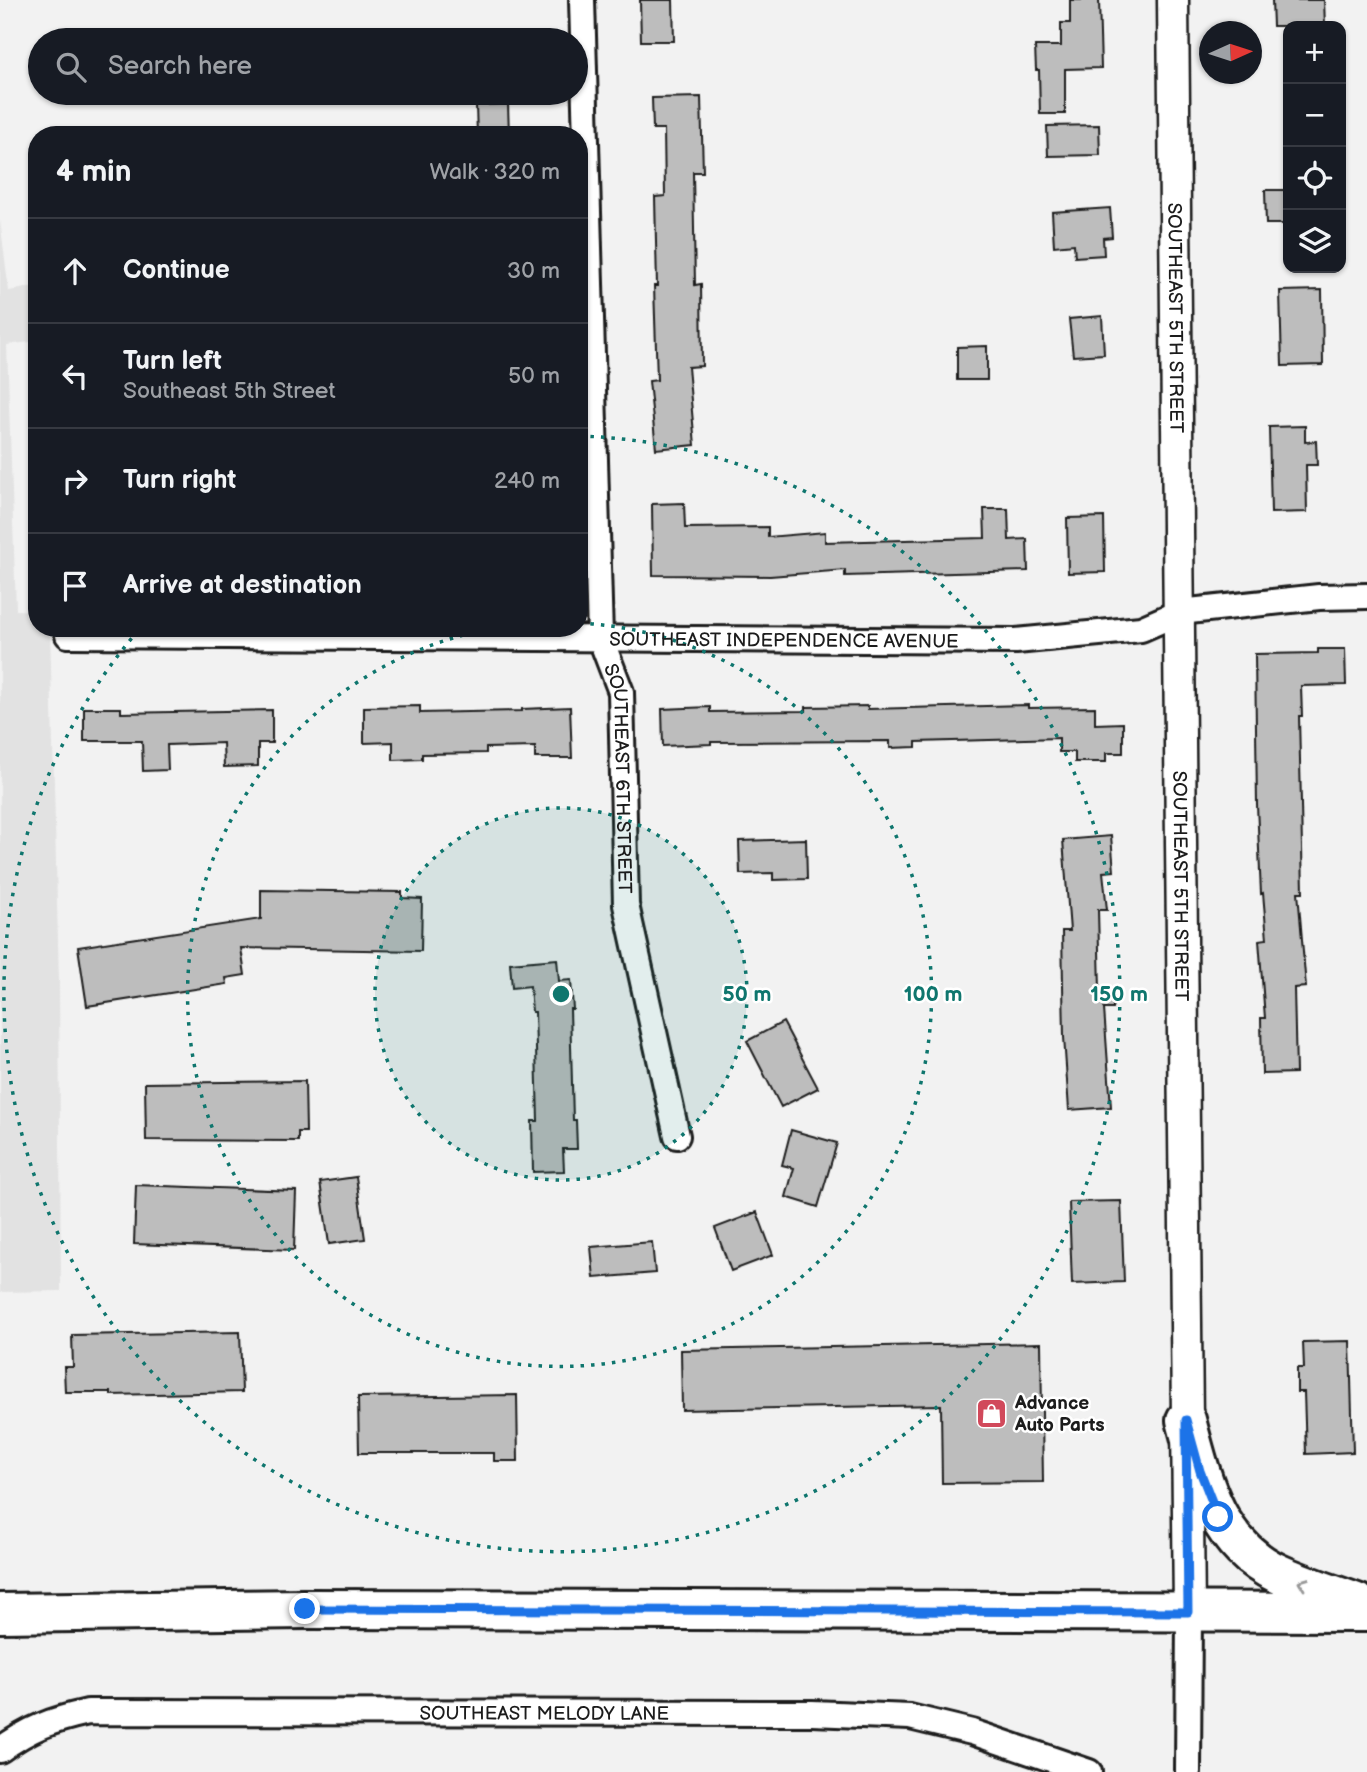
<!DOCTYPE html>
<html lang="en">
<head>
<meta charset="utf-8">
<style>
  body { margin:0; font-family:"Balsamiq Sans",sans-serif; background:#242831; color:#f1f3f6 }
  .controls { position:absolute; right:21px; top:21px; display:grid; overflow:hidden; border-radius:14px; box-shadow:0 2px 5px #0004 }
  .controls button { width:63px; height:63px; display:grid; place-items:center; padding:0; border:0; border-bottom:2px solid #363941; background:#171b24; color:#f1f3f6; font:35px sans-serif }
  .compass { position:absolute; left:1199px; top:21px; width:63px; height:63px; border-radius:50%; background:#171b24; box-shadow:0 2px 5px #0004; rotate:87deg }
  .stop { position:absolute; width:21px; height:21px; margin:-16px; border:5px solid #1a73e8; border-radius:50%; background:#fff }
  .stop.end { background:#1a73e8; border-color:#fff; box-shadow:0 2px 7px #0008 }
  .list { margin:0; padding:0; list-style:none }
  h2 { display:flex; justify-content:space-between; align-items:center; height:91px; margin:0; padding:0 28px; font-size:30px }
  h2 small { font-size:23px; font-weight:400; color:#9ea1a6 }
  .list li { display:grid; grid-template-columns:46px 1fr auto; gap:21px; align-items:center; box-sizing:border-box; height:105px; padding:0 28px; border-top:2px solid #363941 }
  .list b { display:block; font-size:26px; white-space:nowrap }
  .list p { margin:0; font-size:23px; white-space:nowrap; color:#9ea1a6 }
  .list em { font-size:23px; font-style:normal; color:#9ea1a6 }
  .icon { flex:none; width:38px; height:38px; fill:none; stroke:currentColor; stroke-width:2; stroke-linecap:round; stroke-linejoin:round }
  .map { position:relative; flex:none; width:1367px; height:1772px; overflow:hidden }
  .search { position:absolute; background:#171b24; box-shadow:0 2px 5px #0004; left:28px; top:28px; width:560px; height:77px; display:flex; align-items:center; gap:18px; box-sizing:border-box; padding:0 24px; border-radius:38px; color:#9ea1a6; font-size:26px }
  .panel { position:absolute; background:#171b24; box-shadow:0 2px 5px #0004; left:28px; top:126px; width:560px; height:511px; border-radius:28px }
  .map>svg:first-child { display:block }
  .built { fill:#e2e2e2 }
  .building { fill:#bdbdbd; stroke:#1c1c1c; stroke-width:2 }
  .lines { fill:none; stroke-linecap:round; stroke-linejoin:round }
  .minor-casing { stroke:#1c1c1c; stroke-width:30 }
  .tertiary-casing { stroke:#1c1c1c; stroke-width:35 }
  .primary-casing { stroke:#1c1c1c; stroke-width:44 }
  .minor { stroke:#fff; stroke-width:24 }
  .tertiary { stroke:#fff; stroke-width:30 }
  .primary { stroke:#fff; stroke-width:38 }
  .oneway { stroke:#999 }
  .route { stroke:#1a73e8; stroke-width:9 }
  .ring { fill:none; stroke:#0f766e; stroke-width:3.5; stroke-dasharray:3.5 7 }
  .labels { text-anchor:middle; stroke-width:5; stroke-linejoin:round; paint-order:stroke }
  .street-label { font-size:19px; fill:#1c1c1c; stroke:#fff }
  .poi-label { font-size:19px; font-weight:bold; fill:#1c1c1c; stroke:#fff; text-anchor:start }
  .centre { fill:#0f766e; stroke:#fff; stroke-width:3.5 }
  .ring-label { font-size:21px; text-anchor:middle; font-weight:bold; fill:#0f766e; stroke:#fff; stroke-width:5; stroke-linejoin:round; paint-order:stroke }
</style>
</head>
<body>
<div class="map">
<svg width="1367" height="1772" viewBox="0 0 1367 1772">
  <rect width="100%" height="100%" fill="#f2f2f2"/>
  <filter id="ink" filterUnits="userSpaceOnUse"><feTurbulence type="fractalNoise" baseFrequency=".0143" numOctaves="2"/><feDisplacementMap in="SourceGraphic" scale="14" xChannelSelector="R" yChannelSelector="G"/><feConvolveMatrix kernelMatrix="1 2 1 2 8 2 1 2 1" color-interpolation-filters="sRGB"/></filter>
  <g filter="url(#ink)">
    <path class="built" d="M 0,220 L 9,291 L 37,286 L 37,341 L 7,345 L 16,610 L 37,611 L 37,628 L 50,628 L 59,981 L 61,1291 L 0,1292 Z"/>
    <path class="building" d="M 640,0 L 673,0 L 674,41 L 641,41 Z
      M 1070,0 L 1099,0 L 1101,68 L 1065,69 L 1065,114 L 1040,114 L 1039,70 L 1036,70 L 1035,46 L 1061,46 L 1061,23 L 1070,23 Z
      M 1272,0 L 1324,0 L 1325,26 L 1273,26 Z
      M 701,97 L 703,172 L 693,172 L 695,285 L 701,284 L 702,366 L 688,367 L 695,445 L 656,449 L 649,381 L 657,380 L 654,286 L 657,286 L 655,197 L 665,196 L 664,129 L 653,129 L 652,98 Z
      M 508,104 L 509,135 L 477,135 L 476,105 Z
      M 1099,125 L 1100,155 L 1048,156 L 1047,126 Z
      M 1265,190 L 1288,190 L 1288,224 L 1266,224 Z
      M 1110,208 L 1112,237 L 1103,238 L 1104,255 L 1075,257 L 1074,244 L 1054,246 L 1052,212 Z
      M 1322,290 L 1323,365 L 1282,366 L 1280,291 Z
      M 1102,316 L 1104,354 L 1073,356 L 1069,319 Z
      M 987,346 L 987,380 L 957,380 L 957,347 Z
      M 1305,426 L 1305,442 L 1316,441 L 1317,465 L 1306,465 L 1307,512 L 1271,513 L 1269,427 Z
      M 684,503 L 685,528 L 768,527 L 768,537 L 825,532 L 825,542 L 985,538 L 984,509 L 1008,509 L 1009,540 L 1027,539 L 1028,571 L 845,576 L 845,570 L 770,576 L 653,575 L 652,504 Z
      M 1104,517 L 1105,572 L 1068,573 L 1067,518 Z
      M 1318,649 L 1345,649 L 1346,685 L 1301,686 L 1302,716 L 1299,716 L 1303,892 L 1298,892 L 1306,987 L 1294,988 L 1296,1073 L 1262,1074 L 1261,1018 L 1265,1018 L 1259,940 L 1267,939 L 1263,893 L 1261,894 L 1257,805 L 1255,654 L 1318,653 Z
      M 1028,705 L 1028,708 L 1095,707 L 1095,724 L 1123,723 L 1123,753 L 1106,753 L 1106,762 L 1075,762 L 1075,752 L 1059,752 L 1059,738 L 916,742 L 916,747 L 890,748 L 890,741 L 711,742 L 711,744 L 663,746 L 662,709 L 710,707 L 710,712 L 806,711 L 806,707 L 868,706 L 868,709 Z
      M 420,706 L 420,713 L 522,711 L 522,709 L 570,707 L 572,758 L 535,758 L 535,747 L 486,748 L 486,753 L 422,754 L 422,759 L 393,760 L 393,742 L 364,743 L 364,707 Z
      M 84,708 L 121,708 L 121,713 L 272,710 L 272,743 L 258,743 L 258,766 L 224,767 L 223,743 L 167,745 L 168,770 L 143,771 L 142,741 L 84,741 Z
      M 1111,836 L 1114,871 L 1103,872 L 1107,910 L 1098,910 L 1100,990 L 1113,990 L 1113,1009 L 1104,1009 L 1111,1107 L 1069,1110 L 1064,1037 L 1062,931 L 1070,931 L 1063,840 Z
      M 806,839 L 807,879 L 773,880 L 773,873 L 740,874 L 739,841 Z
      M 261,890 L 402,892 L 402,898 L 422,899 L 421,951 L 241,948 L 245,975 L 226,978 L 227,984 L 87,1006 L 78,947 L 261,919 Z
      M 557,959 L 559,981 L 571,980 L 573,1009 L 570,1009 L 573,1120 L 576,1120 L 577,1149 L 563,1149 L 564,1171 L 533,1172 L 532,1121 L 538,1121 L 535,1012 L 532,1012 L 530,986 L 512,988 L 510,963 Z
      M 783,1022 L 818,1088 L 781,1107 L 747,1041 Z
      M 305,1081 L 306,1132 L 298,1132 L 298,1141 L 146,1140 L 145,1083 Z
      M 791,1130 L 837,1143 L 818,1207 L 786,1197 L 794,1168 L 782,1165 Z
      M 356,1177 L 365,1239 L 329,1244 L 320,1182 Z
      M 136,1185 L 296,1191 L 294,1250 L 134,1244 Z
      M 1121,1201 L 1124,1282 L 1072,1284 L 1069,1202 Z
      M 757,1212 L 773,1255 L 731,1271 L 715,1228 Z
      M 652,1242 L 655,1273 L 594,1278 L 591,1247 Z
      M 240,1332 L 242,1392 L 111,1395 L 111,1392 L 65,1392 L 64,1367 L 73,1367 L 72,1335 Z
      M 1350,1341 L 1353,1452 L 1306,1454 L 1304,1392 L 1297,1392 L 1297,1368 L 1304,1368 L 1303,1342 Z
      M 1041,1343 L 1043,1482 L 942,1483 L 941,1405 L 682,1410 L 681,1350 Z
      M 517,1395 L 518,1461 L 494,1461 L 494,1453 L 359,1453 L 358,1397 Z"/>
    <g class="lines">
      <defs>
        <g id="minor">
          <path id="s1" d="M 582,0 L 600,637 L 621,692 L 626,905 L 677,1136"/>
          <path id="s2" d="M 68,635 L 1016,641 L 1141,629 L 1180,612 L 1319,597 L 1367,596"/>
          <path id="s3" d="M 0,1750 C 30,1728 52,1720 88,1712 L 812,1713 L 910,1717 L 972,1732 L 1089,1772"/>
          <path d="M 1188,1772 L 1189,1612"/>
        </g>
        <g id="tertiary">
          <path id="s4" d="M 1173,0 C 1179,537 1182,1075 1189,1612"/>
        </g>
        <path id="primary" d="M 1186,1420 C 1202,1480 1216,1544 1277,1573 C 1303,1585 1332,1594 1359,1604
          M 0,1613 L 305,1609 L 1367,1612"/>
      </defs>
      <use href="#minor" class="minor-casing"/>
      <use href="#tertiary" class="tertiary-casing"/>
      <use href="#primary" class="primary-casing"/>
      <use href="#minor" class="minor"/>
      <use href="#tertiary" class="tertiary"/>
      <use href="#primary" class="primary"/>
    </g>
    <defs><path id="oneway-chevron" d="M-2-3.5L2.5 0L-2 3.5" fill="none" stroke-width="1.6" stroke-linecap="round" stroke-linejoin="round" transform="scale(1.75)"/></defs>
    <use class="oneway" href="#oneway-chevron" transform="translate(1303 1583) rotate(-159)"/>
  </g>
  <g class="lines" filter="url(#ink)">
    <path class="route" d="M 305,1609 L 1188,1612 L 1186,1420 L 1200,1471 L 1218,1517"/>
  </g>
  <circle cx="561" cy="994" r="186" fill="#0f766e" fill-opacity=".12"/>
  <g class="ring">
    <circle cx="561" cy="994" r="186"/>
    <path d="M580 623A372 372 0 1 1 490 629"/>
    <path d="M580 436A558 558 0 1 1 137 632"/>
  </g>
  <defs>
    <symbol id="shop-square" viewBox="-11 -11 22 22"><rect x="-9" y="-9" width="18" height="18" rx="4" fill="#d1495b" stroke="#fff"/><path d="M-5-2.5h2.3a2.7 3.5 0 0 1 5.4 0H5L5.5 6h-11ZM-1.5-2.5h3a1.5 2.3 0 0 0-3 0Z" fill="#fff"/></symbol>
  </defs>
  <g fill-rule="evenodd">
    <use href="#shop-square" x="974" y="1396" width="35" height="35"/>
  </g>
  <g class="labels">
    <g class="street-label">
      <text dy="7" stroke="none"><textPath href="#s4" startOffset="318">SOUTHEAST 5TH STREET</textPath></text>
      <text dy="7" stroke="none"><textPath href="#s2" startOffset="716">SOUTHEAST INDEPENDENCE AVENUE</textPath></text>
      <text dy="7" stroke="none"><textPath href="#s1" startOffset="782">SOUTHEAST 6TH STREET</textPath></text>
      <text dy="7" stroke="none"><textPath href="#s4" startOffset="886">SOUTHEAST 5TH STREET</textPath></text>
      <text dy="7" stroke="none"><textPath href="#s3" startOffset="553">SOUTHEAST MELODY LANE</textPath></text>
    </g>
    <g class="poi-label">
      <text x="1015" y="1409">Advance<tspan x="1015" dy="22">Auto Parts</tspan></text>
    </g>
  </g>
  <circle cx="561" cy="994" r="10" class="centre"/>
  <g class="ring-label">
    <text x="747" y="1001">50 m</text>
    <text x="933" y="1001">100 m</text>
    <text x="1119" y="1001">150 m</text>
  </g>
</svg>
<div class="controls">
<button>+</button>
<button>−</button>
<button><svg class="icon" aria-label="locate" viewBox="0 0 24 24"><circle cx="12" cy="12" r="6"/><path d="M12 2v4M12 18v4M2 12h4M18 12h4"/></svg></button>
<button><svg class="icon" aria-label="layers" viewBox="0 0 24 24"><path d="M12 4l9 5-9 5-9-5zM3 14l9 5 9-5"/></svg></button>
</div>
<svg class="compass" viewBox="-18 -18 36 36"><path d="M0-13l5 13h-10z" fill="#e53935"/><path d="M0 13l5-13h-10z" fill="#9ea1a6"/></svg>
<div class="stop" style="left:1218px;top:1517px"></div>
<div class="stop end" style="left:305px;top:1609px"></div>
<div class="search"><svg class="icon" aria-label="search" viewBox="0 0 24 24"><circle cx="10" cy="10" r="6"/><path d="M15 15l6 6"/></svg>Search here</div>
<section class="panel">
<h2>4 min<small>Walk · 320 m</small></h2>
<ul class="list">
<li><svg class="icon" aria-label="ahead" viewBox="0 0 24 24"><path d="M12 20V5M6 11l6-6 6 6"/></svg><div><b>Continue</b></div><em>30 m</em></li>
<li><svg class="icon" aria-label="left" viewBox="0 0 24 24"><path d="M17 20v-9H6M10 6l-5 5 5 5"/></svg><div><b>Turn left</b><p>Southeast 5th Street</p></div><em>50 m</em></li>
<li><svg class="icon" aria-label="right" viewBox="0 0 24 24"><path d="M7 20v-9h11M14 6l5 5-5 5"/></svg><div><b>Turn right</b></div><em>240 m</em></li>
<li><svg class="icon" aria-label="arrive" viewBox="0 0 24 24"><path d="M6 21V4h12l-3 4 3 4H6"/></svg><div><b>Arrive at destination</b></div></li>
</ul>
</section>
</div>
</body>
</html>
